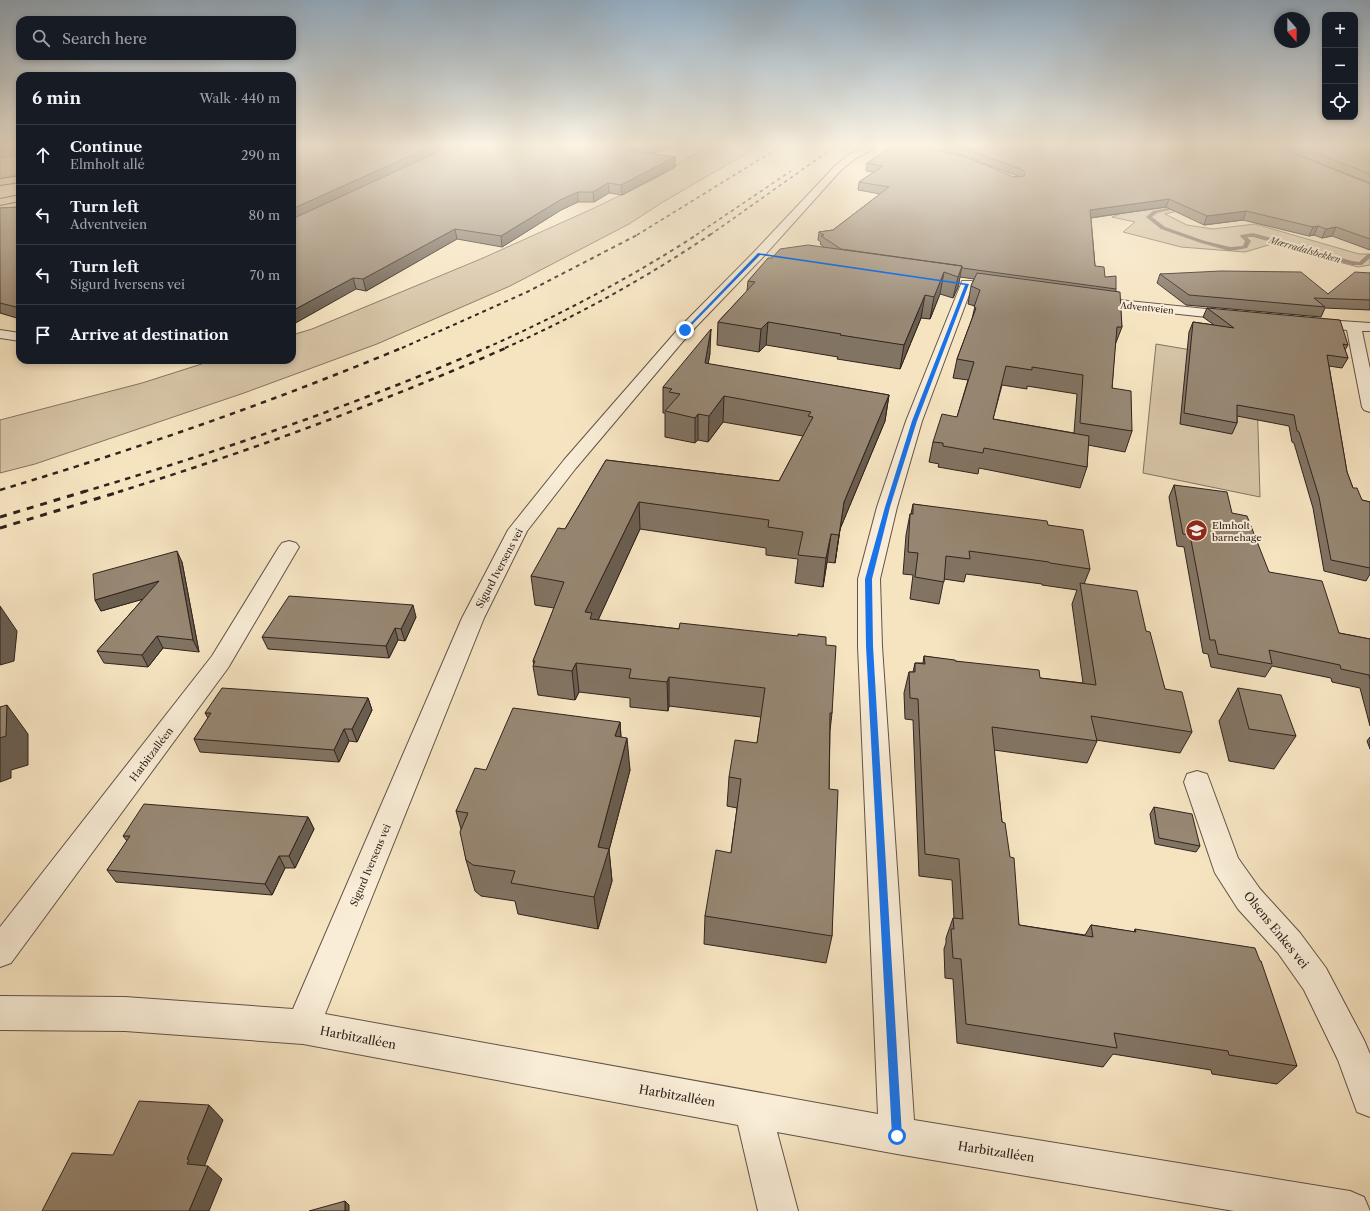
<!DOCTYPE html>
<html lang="en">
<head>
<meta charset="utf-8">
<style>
  body { margin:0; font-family:"Libre Caslon Text",serif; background:#20242c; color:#f1f3f6 }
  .controls { position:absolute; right:12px; top:12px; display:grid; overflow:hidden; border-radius:8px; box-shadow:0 2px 6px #0003 }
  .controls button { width:36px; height:36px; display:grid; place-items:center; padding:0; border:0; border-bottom:1px solid #363941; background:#171b24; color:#f1f3f6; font:20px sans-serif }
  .compass { position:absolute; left:1274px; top:12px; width:36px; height:36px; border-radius:50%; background:#171b24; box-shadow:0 2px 6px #0003; rotate:159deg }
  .stop { position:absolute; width:12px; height:12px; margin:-9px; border:3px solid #1a73e8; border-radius:50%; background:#fff }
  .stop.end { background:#1a73e8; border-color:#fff; box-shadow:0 1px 4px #0008 }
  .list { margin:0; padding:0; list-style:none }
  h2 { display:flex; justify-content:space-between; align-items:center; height:52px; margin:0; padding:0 16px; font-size:17px }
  h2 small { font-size:13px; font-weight:400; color:#9ea1a6 }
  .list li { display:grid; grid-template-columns:26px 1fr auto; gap:12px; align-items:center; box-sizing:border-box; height:60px; padding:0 16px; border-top:1px solid #363941 }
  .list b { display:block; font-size:15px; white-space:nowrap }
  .list p { margin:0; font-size:13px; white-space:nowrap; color:#9ea1a6 }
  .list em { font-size:13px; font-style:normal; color:#9ea1a6 }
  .icon { flex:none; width:22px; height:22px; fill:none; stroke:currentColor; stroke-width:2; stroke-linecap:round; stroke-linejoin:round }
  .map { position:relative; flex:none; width:1370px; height:1211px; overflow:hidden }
  .search { position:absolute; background:#171b24; box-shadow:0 2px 6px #0003; left:16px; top:16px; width:280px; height:44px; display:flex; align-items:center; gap:10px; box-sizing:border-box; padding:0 14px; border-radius:12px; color:#9ea1a6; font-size:15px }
  .panel { position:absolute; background:#171b24; box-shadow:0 2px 6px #0003; left:16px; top:72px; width:280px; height:292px; border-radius:12px }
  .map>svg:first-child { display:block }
  .green { fill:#d5c3a5; stroke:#837362 }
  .water { fill:#b3a28a; stroke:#7f6f5f }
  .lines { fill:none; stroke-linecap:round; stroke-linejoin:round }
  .stream { fill:#7f6f5f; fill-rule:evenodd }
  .minor-casing { stroke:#625347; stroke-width:2 }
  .highway-casing { stroke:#31231e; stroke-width:2 }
  .minor { fill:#f9edd7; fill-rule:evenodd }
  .highway { fill:#f6e4c1; fill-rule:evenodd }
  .rail-far3 { stroke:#31231e; stroke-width:1.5; stroke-dasharray:3.5 3.5; stroke-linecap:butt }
  .rail-far2 { stroke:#31231e; stroke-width:2; stroke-dasharray:4 4; stroke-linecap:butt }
  .rail-far1 { stroke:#31231e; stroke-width:2.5; stroke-dasharray:5.5 5.5; stroke-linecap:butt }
  .rail { stroke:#31231e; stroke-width:3; stroke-dasharray:7 7; stroke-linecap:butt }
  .wall { fill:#827463; stroke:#31231e; fill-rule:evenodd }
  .shaded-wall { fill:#6a5e50; stroke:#31231e }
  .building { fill:#978773; stroke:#31231e }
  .route { fill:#1a73e8 }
  .labels { text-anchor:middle; stroke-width:4; stroke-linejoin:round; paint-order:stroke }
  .far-water-label { font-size:9px; font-style:italic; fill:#5e4f44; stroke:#f9edd7 }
  .far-street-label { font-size:9px; fill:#31231e; stroke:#f9edd7 }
  .poi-label { font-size:10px; fill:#31231e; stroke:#f9edd7; text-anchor:start }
  .street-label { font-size:10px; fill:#31231e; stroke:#f9edd7 }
  .near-street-label { font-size:12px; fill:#31231e; stroke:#f9edd7 }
</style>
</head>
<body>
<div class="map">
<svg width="1370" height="1211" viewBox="0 0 1370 1211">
  <rect width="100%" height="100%" fill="#f6e4c1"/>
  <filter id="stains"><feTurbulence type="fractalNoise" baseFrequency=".005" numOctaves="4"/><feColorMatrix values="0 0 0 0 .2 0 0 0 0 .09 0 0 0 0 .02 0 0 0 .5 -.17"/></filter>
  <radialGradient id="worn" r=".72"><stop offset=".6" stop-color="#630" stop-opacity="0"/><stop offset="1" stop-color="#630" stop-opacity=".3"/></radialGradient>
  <path class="green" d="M 709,145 L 761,145 L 663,202 L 629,224 L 510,286 L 377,344 L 244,393 L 35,464 L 0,473 L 0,420 L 142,383 L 214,360 L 292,360 L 292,335 L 312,329 L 483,258 L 592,209 L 658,177 Z
    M 20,156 L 20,173 L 0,179 L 0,158 Z
    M 1171,193 L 1206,204 L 1165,214 L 1187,225 L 1213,229 L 1255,224 L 1359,254 L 1370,254 L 1370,265 L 1358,267 L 1272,244 L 1245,252 L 1181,247 L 1123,232 L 1135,222 L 1112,217 Z
    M 1156,344 L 1256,361 L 1260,497 L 1143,473 Z"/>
  <path class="water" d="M 0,145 L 20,145 L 20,155 L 0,157 Z"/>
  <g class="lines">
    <path class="stream" d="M 1181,205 L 1183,207 L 1157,213 L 1152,217 L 1165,227 L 1205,241 L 1230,247 L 1243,246 L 1245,241 L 1240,236 L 1241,235 L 1253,233 L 1352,261 L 1359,262 L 1368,254 L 1370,254 L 1370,258 L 1362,265 L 1352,265 L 1253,237 L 1247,237 L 1251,241 L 1247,248 L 1230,251 L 1201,243 L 1161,229 L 1146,217 L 1153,211 Z"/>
    <defs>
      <path id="minor" d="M 869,145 L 881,145 L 856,158 L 841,170 L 763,257 L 690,333 L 576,468 L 527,531 L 484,618 L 325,1014 L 878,1114 L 858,646 L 858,579 L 877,507 L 906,421 L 961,284 L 962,281 L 972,281 L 973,284 L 922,421 L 897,507 L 880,579 L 882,646 L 914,1120 L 1350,1191 L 1364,1197 L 1370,1211 L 1234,1211 L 897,1154 L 777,1132 L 798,1211 L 758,1211 L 738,1125 L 303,1044 L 125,1031 L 0,1030 L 0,996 L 125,997 L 293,1009 L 462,618 L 508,530 L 564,460 L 680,327 L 755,251 L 835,166 L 850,154 Z
        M 1090,297 L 1235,312 L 1240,313 L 1242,316 L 1240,319 L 1235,320 L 1085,304 L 1083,301 L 1085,298 Z
        M 1311,319 L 1370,323 L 1370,331 L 1362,331 L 1370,369 L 1370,412 L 1364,410 L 1362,407 L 1347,330 L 1306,326 L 1304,323 L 1306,320 Z
        M 0,330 L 20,333 L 20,341 L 0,338 Z
        M 289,541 L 296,543 L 299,547 L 228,668 L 11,963 L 0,967 L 0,927 L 212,656 L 279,547 L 282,543 Z
        M 1197,771 L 1207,774 L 1210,782 L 1238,858 L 1260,889 L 1300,933 L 1326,968 L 1364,1040 L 1370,1054 L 1370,1117 L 1357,1112 L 1338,1060 L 1304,990 L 1278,953 L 1238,909 L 1215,873 L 1184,782 L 1187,774 Z"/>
      <path id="highway" d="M 20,176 L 20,182 L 0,185 L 0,179 Z
        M 20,195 L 20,201 L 0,205 L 0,199 Z"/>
    </defs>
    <use href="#minor" class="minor-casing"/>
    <use href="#highway" class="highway-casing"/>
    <use href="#minor" class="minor"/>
    <use href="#highway" class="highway"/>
    <path class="rail-far3" d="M 637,235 L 783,145
      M 696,235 L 791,171
      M 710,235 L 837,145"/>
    <path class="rail-far2" d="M 402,348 L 527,292 L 639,234
      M 486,348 C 560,315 630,278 698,234
      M 505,348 C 577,316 646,278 711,234"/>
    <path class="rail-far1" d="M 0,490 C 137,449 272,402 404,347
      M 83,492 C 220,451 357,405 488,347
      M 118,492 C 250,451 381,403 508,347"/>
    <path class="rail" d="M 0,517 L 86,491
      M 0,528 L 122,491"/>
  </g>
  <path class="wall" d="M 680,145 L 651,154 L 675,157 L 675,167 L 622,195 L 609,193 L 594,202 L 578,202 L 561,210 L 502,247 L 457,239 L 366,291 L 356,289 L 292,146 Z
    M 917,145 L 1273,145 L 1370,184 L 1370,250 L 1332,236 L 1322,238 L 1314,235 L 1309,236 L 1243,220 L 1204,225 L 1166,207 L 1091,218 L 1095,266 L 1105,277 L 1116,289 L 1116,291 L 1122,327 L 1115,345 L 1112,388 L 1132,431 L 1125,452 L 1088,445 L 1087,467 L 1080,488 L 979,468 L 978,474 L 938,467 L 939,464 L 929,462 L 933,442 L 957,417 L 968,380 L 953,378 L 957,359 L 972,319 L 975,306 L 968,304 L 971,286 L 974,279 L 960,277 L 958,287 L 953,298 L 940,294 L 930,319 L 921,318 L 900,369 L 837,359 L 838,357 L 766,345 L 759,352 L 717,345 L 718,322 L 747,291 L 748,281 L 772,258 L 824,247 L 820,244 L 821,242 L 818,240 L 819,232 L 833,230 L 880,194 L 858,190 L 859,182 L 874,172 L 866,171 L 867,163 L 1014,177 L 1018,176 L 960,155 L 928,147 ZM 1002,385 L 1027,389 L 1027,386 L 1077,394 L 1074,433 L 993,419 Z
    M 1274,145 L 1370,145 L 1370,183 Z
    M 20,207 L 20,319 L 0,313 L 0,208 Z
    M 1370,273 L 1370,310 L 1325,308 L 1321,317 L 1186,305 L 1157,283 L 1160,274 L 1328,294 Z
    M 1207,308 L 1348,345 L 1345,350 L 1348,358 L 1342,368 L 1329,366 L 1347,472 L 1353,488 L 1362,500 L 1370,502 L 1370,574 L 1366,581 L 1324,571 L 1313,508 L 1294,443 L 1292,442 L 1289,426 L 1237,416 L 1237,423 L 1232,434 L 1180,424 L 1189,332 L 1193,322 L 1214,325 L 1203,317 Z
    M 710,353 L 708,364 L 889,395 L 885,421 L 840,529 L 835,563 L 827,562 L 823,587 L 795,583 L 798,559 L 766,555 L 766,548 L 640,529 L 598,620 L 826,645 L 832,713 L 830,731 L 829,789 L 832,936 L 826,963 L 704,944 L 705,916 L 731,853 L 737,808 L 727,806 L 729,777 L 757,743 L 761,717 L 669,706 L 668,711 L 630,707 L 630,698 L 579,692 L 575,700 L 538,695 L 533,666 L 534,665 L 533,661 L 554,608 L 535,605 L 531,576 L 565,529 L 606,460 L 779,481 L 803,436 L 723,422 L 708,442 L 698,440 L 695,443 L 665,437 L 665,413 L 663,413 L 663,387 Z
    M 1174,485 L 1232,513 L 1269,572 L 1339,633 L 1370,639 L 1370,726 L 1360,688 L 1332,682 L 1331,678 L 1272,666 L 1265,677 L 1211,667 L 1208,654 L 1203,653 L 1184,547 L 1177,546 L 1169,497 Z
    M 913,504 L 1048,525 L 1090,569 L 1084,584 L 1146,631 L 1165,689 L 1192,732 L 1180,753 L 1096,740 L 1097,741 L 1087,763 L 994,750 L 1002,822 L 1019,925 L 1085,935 L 1091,925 L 1134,932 L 1135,929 L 1297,1066 L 1277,1084 L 1212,1074 L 1211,1070 L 1113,1054 L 1103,1067 L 957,1043 L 953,979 L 945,978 L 944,949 L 946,943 L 946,938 L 953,918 L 954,918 L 952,880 L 919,876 L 913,720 L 905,719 L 904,693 L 909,672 L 913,672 L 915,663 L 923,663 L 924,656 L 955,661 L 1040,678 L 1083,683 L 1072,604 L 1077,590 L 1042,585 L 1042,584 L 966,574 L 964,582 L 944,579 L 939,604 L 910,599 L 913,575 L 903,574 L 906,535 L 910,514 L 911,514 Z
    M 182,562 L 199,652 L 163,648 L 148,667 L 104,663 L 97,651 L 143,599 L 101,611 L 95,600 Z
    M 416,617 L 405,641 L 398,640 L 389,658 L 268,649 L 262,637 Z
    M 1238,688 L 1296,736 L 1274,769 L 1229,761 L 1219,721 Z
    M 368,698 L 372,710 L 357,742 L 349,741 L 339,762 L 200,752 L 194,739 L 208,718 L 205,713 Z
    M 620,722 L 621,737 L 630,770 L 609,850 L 612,881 L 598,929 L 518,914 L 515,901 L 481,896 L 475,891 L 466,860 L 461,829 L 456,811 L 486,770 Z
    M 1370,737 L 1370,749 L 1367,741 Z
    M 1154,807 L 1200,846 L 1196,852 L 1155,844 L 1150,814 Z
    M 308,817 L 314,829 L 295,868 L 285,868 L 272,895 L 116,882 L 107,870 L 127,841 L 123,836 Z"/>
  <path class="shaded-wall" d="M 434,145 L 455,145 L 292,220 L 292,209 Z
    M 648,145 L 680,145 L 630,160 L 630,151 Z
    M 675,157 L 675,167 L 622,195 L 621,185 Z
    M 608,183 L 609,193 L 594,202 L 593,192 Z
    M 578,192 L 578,202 L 561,210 L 502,247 L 501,236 L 560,200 Z
    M 1169,199 L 1166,207 L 1088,218 L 1090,210 Z
    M 1246,211 L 1243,220 L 1204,225 L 1207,216 Z
    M 1318,226 L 1314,235 L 1309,236 L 1313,227 Z
    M 1336,227 L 1332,236 L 1322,238 L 1326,229 Z
    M 455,229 L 457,239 L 366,291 L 363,279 Z
    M 962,266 L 958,287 L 953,298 L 958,277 Z
    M 944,272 L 940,294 L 930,319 L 934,297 Z
    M 353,278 L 356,289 L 292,325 L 292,311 Z
    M 925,295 L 921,318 L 900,369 L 904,345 Z
    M 768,322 L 766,345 L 759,352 L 761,329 Z
    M 711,329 L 710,353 L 704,388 L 705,363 Z
    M 889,395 L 885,421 L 840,529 L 835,563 L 844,502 Z
    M 724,396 L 723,422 L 708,442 L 709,416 Z
    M 698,414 L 698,440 L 695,443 L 695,418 Z
    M 639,502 L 640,529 L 594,629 L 585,612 Z
    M 831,534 L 827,562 L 823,587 L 826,558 Z
    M 177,551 L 182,562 L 199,652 L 193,640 Z
    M 159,581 L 165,593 L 101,611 L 95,600 Z
    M 413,605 L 416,617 L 405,641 L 401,629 Z
    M 0,606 L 17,631 L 14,661 L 0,665 Z
    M 395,628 L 398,640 L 389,658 L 386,646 Z
    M 157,636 L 163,648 L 148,667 L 142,655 Z
    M 576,663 L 579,692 L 575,700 L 572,671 Z
    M 669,677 L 669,706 L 668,711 L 667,682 Z
    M 368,698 L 372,710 L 357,742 L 352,729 Z
    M 7,705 L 28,734 L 28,765 L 11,770 L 11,778 L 0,782 L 0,738 Z
    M 620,722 L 622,754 L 615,736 Z
    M 344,729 L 349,741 L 339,762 L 334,750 Z
    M 627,738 L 630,770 L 609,850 L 612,881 L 598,929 L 594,897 L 598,847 Z
    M 308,817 L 314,829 L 295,868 L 289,856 Z
    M 279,856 L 285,868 L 272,895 L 265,884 Z
    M 209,1105 L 223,1120 L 202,1172 L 187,1164 L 187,1159 Z
    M 208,1166 L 222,1179 L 209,1211 L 189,1211 Z
    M 345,1201 L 349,1205 L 349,1211 L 345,1211 Z"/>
  <path class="building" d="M 295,145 L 434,145 L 292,209 L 292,146 Z
    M 453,145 L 648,145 L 630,151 L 675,157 L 621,185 L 608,183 L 593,192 L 578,192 L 560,200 L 501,236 L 455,229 L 363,279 L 353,278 L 292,311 L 292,219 Z
    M 893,145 L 915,145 L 969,158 L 1014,177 L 1024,176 L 1025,173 L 1023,170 L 961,147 L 953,145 L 1273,145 L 1370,184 L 1370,239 L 1336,227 L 1326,229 L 1318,226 L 1313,227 L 1246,211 L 1207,216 L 1169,199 L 1090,210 L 1095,266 L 1104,267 L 1105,277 L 1116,276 L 1116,289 L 962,268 L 962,266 L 841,249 L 821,236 L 824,235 L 819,232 L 833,230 L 889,187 L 859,182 L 883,166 L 867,163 Z
    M 1295,145 L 1370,145 L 1370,174 Z
    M 20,207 L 20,308 L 0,303 L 0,208 Z
    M 808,245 L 962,266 L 958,277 L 944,272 L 934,297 L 925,295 L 904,345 L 840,335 L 841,334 L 768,322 L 761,329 L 718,322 L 755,282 L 748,281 L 768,258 L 772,258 L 780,249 Z
    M 1221,271 L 1301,272 L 1328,294 L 1355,272 L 1370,273 L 1370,300 L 1314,298 L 1325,307 L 1189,295 L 1160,274 Z
    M 977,273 L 1120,292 L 1122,327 L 1117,327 L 1112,388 L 1131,391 L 1132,431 L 1080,423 L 1083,375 L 1032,367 L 1032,370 L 1006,366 L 993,419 L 1089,436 L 1087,467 L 984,448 L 983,453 L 943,446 L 943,443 L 933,442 L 942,414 L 957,417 L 974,362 L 957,359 L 976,308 L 974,307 L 980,290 L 971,286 Z
    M 1207,308 L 1340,320 L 1348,345 L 1343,344 L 1348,358 L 1327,355 L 1347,472 L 1353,488 L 1357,488 L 1362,500 L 1370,502 L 1370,568 L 1331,560 L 1319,497 L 1299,432 L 1297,431 L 1294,415 L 1237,405 L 1237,423 L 1184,413 L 1193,322 L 1234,328 Z
    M 711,329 L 705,363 L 889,395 L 844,502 L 839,535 L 831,534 L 826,558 L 798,555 L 803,532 L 768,527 L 769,520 L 639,502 L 585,612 L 592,613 L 590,619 L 679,629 L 680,623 L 798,636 L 798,634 L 826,637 L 826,645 L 836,646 L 832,713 L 830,713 L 829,789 L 838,790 L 832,936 L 705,916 L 716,850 L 731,853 L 741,779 L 729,777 L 735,740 L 757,743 L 765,688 L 669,677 L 667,682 L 629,678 L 631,669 L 576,663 L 572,671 L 533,666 L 535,661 L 533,661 L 564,582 L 531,576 L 558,528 L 565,529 L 606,460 L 779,481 L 813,417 L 808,416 L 811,412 L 724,396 L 709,416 L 698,414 L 695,418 L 665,411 L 680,394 L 669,392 L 672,389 L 663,387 Z
    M 1174,485 L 1227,492 L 1232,513 L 1247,516 L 1269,572 L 1322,581 L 1339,633 L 1370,639 L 1370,679 L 1369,675 L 1341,669 L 1340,665 L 1269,650 L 1272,664 L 1218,654 L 1215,640 L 1210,640 L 1190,535 L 1183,534 Z
    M 913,504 L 1047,521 L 1048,525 L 1083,530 L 1090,569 L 1050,563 L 1049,562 L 969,551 L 970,559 L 946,556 L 944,582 L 915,577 L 918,553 L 908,552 L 910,514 L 913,514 Z
    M 177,551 L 193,640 L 157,636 L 142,655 L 97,651 L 159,581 L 95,600 L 93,574 Z
    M 1080,583 L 1137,591 L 1146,631 L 1150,632 L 1165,689 L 1182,692 L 1192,732 L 1091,716 L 1097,741 L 992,727 L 1002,822 L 1005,823 L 1010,857 L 1014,858 L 1019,925 L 1093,937 L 1091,925 L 1136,932 L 1135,929 L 1255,948 L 1260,961 L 1261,961 L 1297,1066 L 1229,1055 L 1228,1051 L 1114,1033 L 1117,1048 L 966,1024 L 961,959 L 953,958 L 951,929 L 954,929 L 953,918 L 963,919 L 959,859 L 925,854 L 918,699 L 910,698 L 909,672 L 915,672 L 915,663 L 925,664 L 924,656 L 955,660 L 955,661 L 1039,670 L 1040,678 L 1096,685 Z
    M 289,596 L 413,605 L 401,629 L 395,628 L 386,646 L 262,637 Z
    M 222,688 L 368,698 L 352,729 L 344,729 L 334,750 L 194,739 L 211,713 L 205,713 Z
    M 1238,688 L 1281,695 L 1296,736 L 1249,729 Z
    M 7,705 L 6,736 L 0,738 L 0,707 Z
    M 513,708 L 620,722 L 615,736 L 627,738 L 598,847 L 609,849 L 594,897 L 511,883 L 515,871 L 473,865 L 466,860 L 460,832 L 468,813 L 456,811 L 475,768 L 486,770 Z
    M 144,804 L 308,817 L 289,856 L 279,856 L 265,884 L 107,870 L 130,836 L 123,836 Z
    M 1154,807 L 1192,814 L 1200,846 L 1159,838 Z
    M 139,1101 L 209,1105 L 187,1159 L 189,1160 L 187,1164 L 208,1166 L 189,1211 L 42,1211 L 72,1153 L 113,1155 Z
    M 345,1201 L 345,1211 L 309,1211 Z"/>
  <linearGradient id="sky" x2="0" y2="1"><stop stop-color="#93adc2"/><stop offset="0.46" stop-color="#fbf3e3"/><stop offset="1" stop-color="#fbf3e3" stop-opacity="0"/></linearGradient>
  <rect width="1370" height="315" fill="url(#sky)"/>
  <path class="route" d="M 758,253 L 969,284 L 917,421 L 890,507 L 872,579 L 873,646 L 902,1136 L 901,1140 L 897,1141 L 893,1140 L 892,1136 L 866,646 L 865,579 L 885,507 L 912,421 L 965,285 L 760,255 L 686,331 L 684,331 L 684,330 Z"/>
  <defs>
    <symbol id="school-disc" viewBox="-11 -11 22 22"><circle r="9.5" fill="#8f2418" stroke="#f9edd7"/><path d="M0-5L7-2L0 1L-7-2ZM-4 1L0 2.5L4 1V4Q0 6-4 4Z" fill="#fff"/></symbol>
  </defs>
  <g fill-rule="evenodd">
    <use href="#school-disc" x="1184" y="518" width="25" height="25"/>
  </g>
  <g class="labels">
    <g class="far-water-label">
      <text transform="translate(1305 250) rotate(16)" y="3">Mærradalsbekken</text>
    </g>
    <g class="far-street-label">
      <text transform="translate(1147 308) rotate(6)" y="3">Adventveien</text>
    </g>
    <g class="poi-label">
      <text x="1212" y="529">Elmholt<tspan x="1212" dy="12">barnehage</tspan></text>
    </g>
    <g class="street-label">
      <text transform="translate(499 568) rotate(-62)" y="4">Sigurd Iversens vei</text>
      <text transform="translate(151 754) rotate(-53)" y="4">Harbitzalléen</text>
      <text transform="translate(370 865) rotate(-67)" y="4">Sigurd Iversens vei</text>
    </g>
    <g class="near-street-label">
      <text transform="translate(1276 930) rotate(51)" y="4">Olsens Enkes vei</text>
      <text transform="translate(358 1038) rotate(11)" y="4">Harbitzalléen</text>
      <text transform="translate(677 1096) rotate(10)" y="4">Harbitzalléen</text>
      <text transform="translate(996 1152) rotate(9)" y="4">Harbitzalléen</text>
    </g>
  </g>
  <rect width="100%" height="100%" filter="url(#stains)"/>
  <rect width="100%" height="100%" fill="url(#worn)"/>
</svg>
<div class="controls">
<button>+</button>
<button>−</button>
<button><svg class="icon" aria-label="locate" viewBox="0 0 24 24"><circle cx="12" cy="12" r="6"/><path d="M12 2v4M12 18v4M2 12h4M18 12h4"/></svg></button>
</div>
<svg class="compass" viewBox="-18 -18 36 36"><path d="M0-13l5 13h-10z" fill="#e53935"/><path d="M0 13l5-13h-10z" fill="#9ea1a6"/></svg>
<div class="stop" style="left:897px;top:1136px"></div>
<div class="stop end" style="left:685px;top:330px"></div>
<div class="search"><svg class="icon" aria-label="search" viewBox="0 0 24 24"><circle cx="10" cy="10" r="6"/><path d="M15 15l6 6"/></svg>Search here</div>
<section class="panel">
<h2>6 min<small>Walk · 440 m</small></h2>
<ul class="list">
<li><svg class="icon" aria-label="ahead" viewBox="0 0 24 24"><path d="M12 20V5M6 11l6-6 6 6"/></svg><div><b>Continue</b><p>Elmholt allé</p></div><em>290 m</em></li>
<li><svg class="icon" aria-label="left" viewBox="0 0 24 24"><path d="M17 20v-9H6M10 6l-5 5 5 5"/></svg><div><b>Turn left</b><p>Adventveien</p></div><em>80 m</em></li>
<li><svg class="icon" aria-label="left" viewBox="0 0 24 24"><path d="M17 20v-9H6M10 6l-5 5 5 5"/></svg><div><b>Turn left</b><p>Sigurd Iversens vei</p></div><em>70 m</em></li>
<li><svg class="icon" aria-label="arrive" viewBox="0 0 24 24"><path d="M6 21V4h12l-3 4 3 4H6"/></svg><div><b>Arrive at destination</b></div></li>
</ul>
</section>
</div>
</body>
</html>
